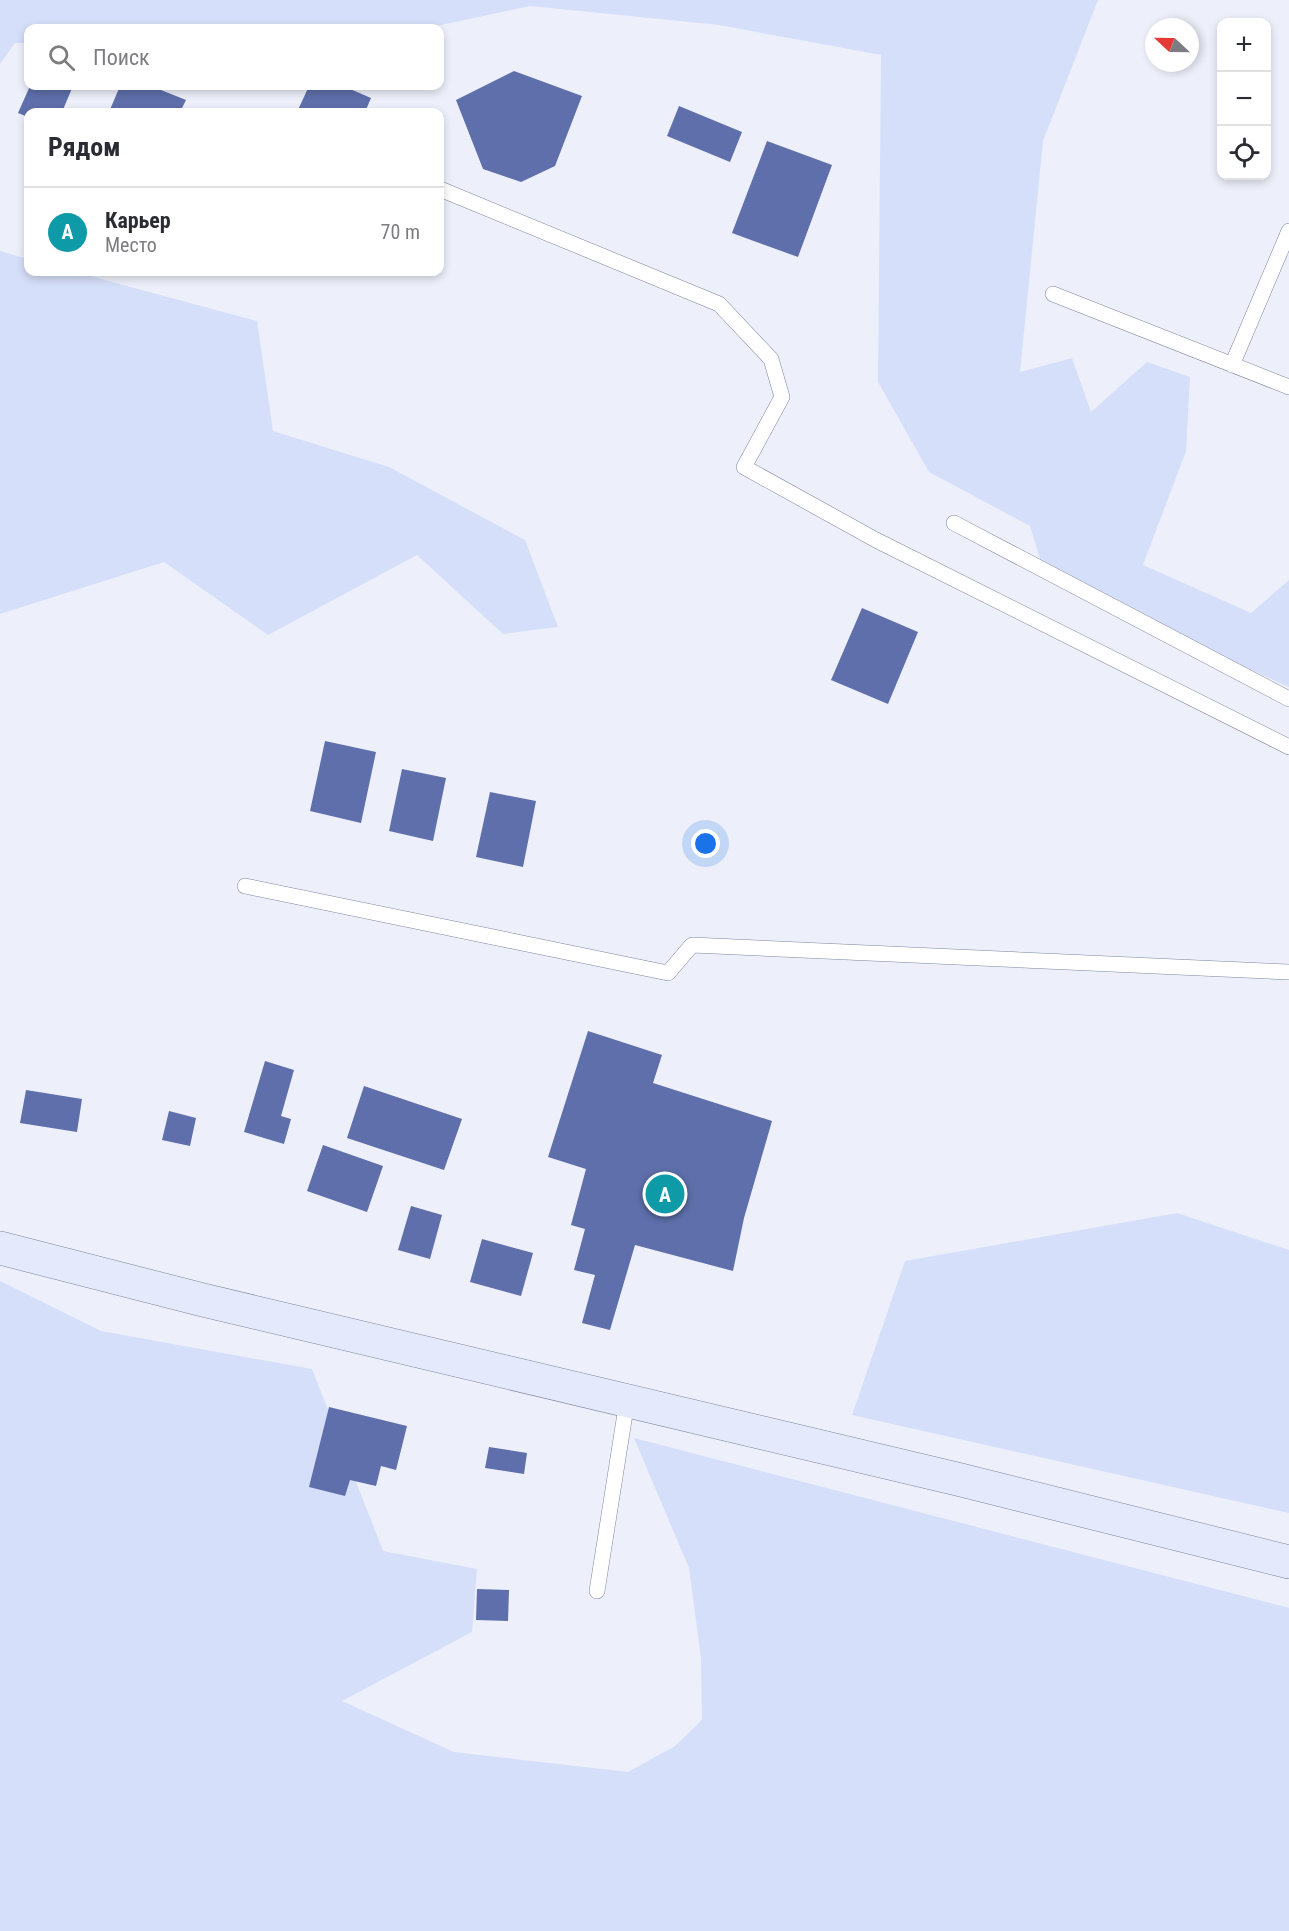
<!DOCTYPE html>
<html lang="ru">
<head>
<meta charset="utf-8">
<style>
  body { margin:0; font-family:"Roboto Condensed",sans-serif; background:#f2f2f3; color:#2b2b33 }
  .controls { position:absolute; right:18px; top:18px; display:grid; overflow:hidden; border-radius:12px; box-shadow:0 3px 9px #0003 }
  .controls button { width:54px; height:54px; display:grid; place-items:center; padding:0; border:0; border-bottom:2px solid #e1e1e2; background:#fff; color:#2b2b33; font:30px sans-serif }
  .compass { position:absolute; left:1145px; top:18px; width:54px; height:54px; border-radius:50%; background:#fff; box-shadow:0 3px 9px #0003; rotate:292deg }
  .you { position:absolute; left:706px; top:844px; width:21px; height:21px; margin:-15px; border:4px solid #fff; border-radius:50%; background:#1a73e8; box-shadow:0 0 0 9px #1a73e833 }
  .badge { display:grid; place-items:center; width:39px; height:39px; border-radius:50%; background:#0b8043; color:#fff; font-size:20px; font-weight:700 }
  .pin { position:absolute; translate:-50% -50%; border:3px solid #fff; box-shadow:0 2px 6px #0006 }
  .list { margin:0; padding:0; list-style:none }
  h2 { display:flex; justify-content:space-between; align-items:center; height:78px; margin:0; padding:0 24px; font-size:26px }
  h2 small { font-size:20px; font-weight:400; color:#7c7c81 }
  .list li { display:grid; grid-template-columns:39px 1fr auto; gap:18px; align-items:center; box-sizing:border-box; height:90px; padding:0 24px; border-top:2px solid #e1e1e2 }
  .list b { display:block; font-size:22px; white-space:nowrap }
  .list p { margin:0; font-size:20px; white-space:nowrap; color:#7c7c81 }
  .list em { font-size:20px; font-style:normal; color:#7c7c81 }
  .icon { flex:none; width:33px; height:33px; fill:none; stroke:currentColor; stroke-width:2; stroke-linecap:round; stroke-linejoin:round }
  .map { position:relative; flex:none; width:1289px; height:1931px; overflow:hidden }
  .search { position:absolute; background:#fff; box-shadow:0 3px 9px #0003; left:24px; top:24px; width:420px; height:66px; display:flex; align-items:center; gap:15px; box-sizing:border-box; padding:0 21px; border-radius:12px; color:#7c7c81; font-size:22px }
  .panel { position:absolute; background:#fff; box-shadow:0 3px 9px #0003; left:24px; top:108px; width:420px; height:168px; border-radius:12px }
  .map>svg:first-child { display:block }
  .green { fill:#d6dff9 }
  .building { fill:#5e6fab }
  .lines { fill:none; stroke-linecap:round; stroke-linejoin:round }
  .lane-casing { stroke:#7e869d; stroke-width:16 }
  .secondary-casing { stroke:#7e869d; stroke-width:34 }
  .lane { stroke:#fff; stroke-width:15 }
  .secondary { stroke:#e4eafc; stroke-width:33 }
</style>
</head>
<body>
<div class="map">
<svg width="1289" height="1931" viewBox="0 0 1289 1931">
  <rect width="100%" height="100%" fill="#edf0fb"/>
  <path class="green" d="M 0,0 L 1098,0 L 1043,141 L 1020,372 L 1072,358 L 1091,412 L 1147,362 L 1190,377 L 1186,451 L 1143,565 L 1251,613 L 1289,580 L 1289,687 L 1046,578 L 1030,526 L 929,472 L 878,382 L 881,55 L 719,25 L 530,6 L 427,28 L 28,28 L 28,43 L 15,43 L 0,64 Z
    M 0,251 L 28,259 L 28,272 L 75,272 L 257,321 L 273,431 L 389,467 L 525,540 L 558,627 L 503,634 L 417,555 L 268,635 L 164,562 L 0,614 Z
    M 1177,1213 L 1289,1250 L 1289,1513 L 852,1415 L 905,1261 Z
    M 0,1281 L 101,1331 L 312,1369 L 383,1551 L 477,1569 L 472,1632 L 342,1701 L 454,1752 L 628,1772 L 675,1746 L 702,1720 L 701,1658 L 689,1568 L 634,1438 L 1289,1608 L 1289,1931 L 0,1931 Z"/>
  <path class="building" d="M 514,71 L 582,96 L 555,166 L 521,182 L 483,169 L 456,100 Z
    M 30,86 L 73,86 L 62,112 L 28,112 L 28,117 L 18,113 Z
    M 120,86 L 151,86 L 186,100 L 180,112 L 109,112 Z
    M 309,86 L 343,86 L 371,98 L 365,112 L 297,112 Z
    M 679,106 L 742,132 L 730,162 L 667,136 Z
    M 767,141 L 832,165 L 798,257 L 732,233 Z
    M 862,608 L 918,632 L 888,704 L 831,680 Z
    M 325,741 L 376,752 L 361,823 L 310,811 Z
    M 402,769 L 446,778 L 433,841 L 389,831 Z
    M 490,792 L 536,801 L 523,867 L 476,857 Z
    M 588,1031 L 662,1055 L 653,1083 L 772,1121 L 744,1218 L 733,1271 L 635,1245 L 610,1330 L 582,1323 L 595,1275 L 574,1270 L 585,1229 L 571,1225 L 586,1169 L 548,1157 Z
    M 265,1061 L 294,1070 L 281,1116 L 291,1119 L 284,1144 L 244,1132 Z
    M 364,1086 L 462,1119 L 444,1170 L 347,1138 Z
    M 26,1090 L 82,1099 L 77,1132 L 20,1123 Z
    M 169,1111 L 196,1118 L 190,1146 L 162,1140 Z
    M 323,1145 L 383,1166 L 367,1212 L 307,1191 Z
    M 411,1206 L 442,1215 L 430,1259 L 398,1250 Z
    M 482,1239 L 533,1253 L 521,1296 L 470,1282 Z
    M 329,1407 L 407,1426 L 396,1470 L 381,1466 L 376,1486 L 350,1480 L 345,1496 L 309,1487 Z
    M 489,1447 L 527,1453 L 524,1474 L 485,1468 Z
    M 477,1589 L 509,1590 L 508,1621 L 476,1620 Z"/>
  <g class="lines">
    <defs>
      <path id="lane" d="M 440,189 L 719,304 L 771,359 L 782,397 L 744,467 L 876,540 L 1289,747
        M 1053,294 L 1289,387
        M 1232,365 L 1289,231
        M 954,523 L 1289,699
        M 245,886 L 668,973 L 692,945 L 1289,972
        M 597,1591 L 627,1401"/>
      <path id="secondary" d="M 0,1248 L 203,1300 L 957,1479 L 1289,1562"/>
    </defs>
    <use href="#lane" class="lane-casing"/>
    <use href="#secondary" class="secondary-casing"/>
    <use href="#lane" class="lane"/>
    <use href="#secondary" class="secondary"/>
  </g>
</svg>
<div class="controls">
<button>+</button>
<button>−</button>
<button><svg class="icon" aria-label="locate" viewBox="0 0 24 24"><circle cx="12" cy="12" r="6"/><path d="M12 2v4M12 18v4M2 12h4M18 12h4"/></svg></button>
</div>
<svg class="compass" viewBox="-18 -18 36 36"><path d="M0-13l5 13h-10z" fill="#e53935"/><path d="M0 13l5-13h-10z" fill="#7c7c81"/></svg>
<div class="you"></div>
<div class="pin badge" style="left:665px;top:1194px;background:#0f9aa8">A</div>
<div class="search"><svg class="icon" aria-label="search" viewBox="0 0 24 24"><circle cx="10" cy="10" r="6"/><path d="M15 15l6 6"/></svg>Поиск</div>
<section class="panel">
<h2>Рядом<small></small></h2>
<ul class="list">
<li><span class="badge" style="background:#0f9aa8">A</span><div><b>Карьер</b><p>Место</p></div><em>70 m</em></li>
</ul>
</section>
</div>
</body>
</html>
